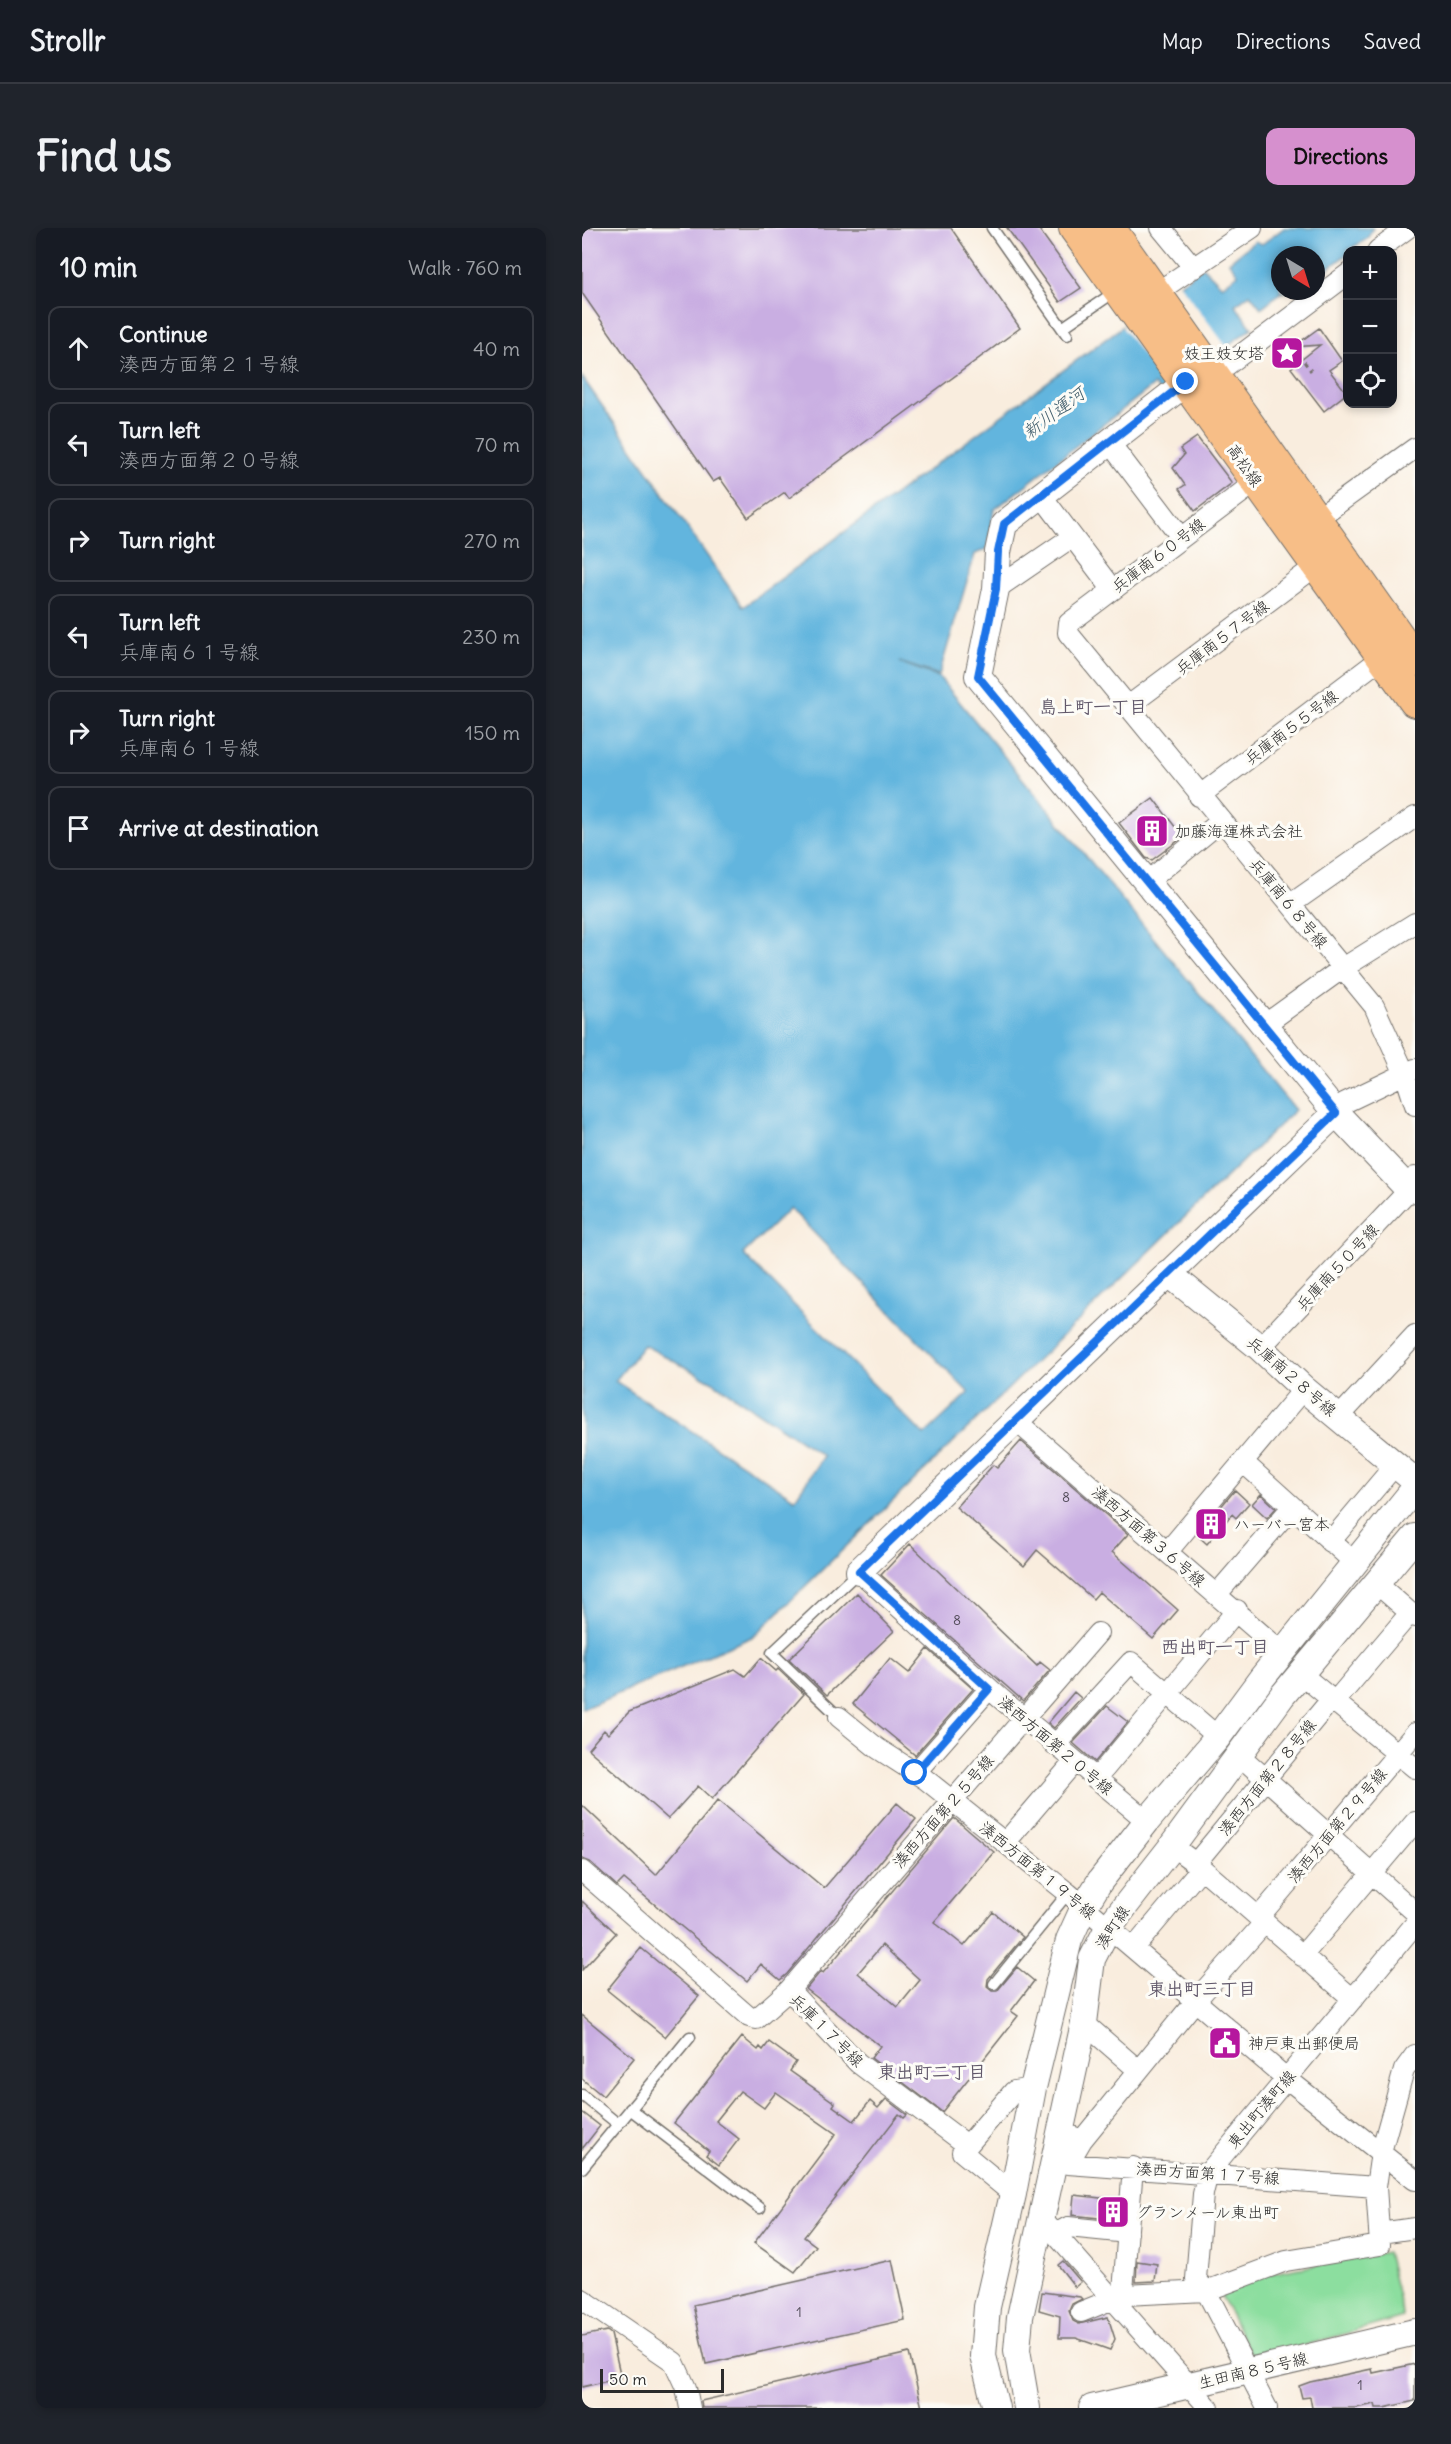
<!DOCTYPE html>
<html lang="en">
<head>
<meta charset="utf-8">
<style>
  body { margin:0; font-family:Delius,"Klee One",sans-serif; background:#20242c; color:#f1f3f6 }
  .controls { position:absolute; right:18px; top:18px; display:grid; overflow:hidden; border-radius:12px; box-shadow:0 3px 9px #0003 }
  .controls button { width:54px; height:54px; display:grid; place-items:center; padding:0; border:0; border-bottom:2px solid #363941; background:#171b24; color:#f1f3f6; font:30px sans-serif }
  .compass { position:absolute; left:689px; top:18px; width:54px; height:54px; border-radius:50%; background:#171b24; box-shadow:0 3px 9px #0003; rotate:142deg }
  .scale { position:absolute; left:18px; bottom:15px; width:124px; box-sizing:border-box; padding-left:6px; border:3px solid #2b2b2b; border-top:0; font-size:16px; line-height:21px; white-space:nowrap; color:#2b2b2b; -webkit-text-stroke:4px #fdfcf7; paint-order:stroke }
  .stop { position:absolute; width:18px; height:18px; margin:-14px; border:4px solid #1a73e8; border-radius:50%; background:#fff }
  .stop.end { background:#1a73e8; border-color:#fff; box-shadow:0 2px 6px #0008 }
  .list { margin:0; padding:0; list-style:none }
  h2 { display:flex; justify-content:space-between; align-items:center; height:78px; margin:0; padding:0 24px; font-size:26px }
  h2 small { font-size:20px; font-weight:400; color:#9ea1a6 }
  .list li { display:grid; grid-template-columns:39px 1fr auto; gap:18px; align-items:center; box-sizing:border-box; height:84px; margin:0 12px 12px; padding:0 12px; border:2px solid #363941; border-radius:12px }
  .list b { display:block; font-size:22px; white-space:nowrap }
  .list p { margin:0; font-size:20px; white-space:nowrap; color:#9ea1a6 }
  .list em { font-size:20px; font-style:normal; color:#9ea1a6 }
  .icon { flex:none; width:33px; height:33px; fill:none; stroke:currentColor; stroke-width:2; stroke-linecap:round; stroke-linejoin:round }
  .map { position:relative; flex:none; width:833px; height:2180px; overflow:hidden; border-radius:12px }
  header { display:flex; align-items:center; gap:36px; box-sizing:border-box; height:84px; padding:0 30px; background:#171b24; border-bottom:2px solid #363941 }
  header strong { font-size:28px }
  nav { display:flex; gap:33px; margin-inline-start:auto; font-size:21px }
  .intro { display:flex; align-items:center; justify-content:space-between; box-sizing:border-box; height:144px; padding:0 36px }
  h1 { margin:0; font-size:42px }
  .button { padding:15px 27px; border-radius:12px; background:#d690ce; color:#111; font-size:21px; font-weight:700 }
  main { display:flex; gap:36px; padding:0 36px }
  aside { flex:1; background:#171b24; border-radius:12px; box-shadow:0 3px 9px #0003 }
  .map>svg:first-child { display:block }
  .green { fill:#8cde9f; stroke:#5c8465; stroke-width:1.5 }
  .water { fill:#62b5de; stroke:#467084; stroke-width:1.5; fill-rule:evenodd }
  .pier { fill:#f9edde }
  .building { fill:#c9aee2; fill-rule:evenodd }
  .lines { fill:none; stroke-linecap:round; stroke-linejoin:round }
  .service-casing { stroke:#736f6a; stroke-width:13 }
  .minor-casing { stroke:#736f6a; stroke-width:22 }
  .tertiary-casing { stroke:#736f6a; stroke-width:28 }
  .primary-casing { stroke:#736f6a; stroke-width:34 }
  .path { stroke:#736f6a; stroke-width:3; stroke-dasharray:4.5 4.5; stroke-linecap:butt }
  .service { stroke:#fff; stroke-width:10 }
  .minor { stroke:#fff; stroke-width:20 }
  .tertiary { stroke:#fff; stroke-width:26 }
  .primary { stroke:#f7be87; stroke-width:32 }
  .route { stroke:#1a73e8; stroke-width:8 }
  .labels { text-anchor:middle; stroke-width:6; stroke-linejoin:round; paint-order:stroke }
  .number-label { font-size:14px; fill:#524c59 }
  .poi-label { font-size:16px; fill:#2b2b2b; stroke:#fdfcf7; text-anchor:start }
  .street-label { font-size:16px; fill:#2b2b2b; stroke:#fdfcf7 }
  .water-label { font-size:18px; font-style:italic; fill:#3e5b6a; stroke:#fdfcf7 }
  .neighbourhood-label { font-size:18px; font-weight:bold; fill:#62596b; stroke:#fdfcf7 }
</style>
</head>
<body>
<header>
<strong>Strollr</strong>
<nav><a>Map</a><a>Directions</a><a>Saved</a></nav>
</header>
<div class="intro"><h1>Find us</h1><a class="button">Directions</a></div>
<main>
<aside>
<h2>10 min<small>Walk · 760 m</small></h2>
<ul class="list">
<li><svg class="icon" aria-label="ahead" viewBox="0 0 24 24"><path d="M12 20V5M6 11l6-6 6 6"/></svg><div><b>Continue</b><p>湊西方面第２１号線</p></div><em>40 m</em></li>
<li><svg class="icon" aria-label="left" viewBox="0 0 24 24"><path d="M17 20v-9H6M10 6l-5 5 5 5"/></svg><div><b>Turn left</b><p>湊西方面第２０号線</p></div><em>70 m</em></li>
<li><svg class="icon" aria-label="right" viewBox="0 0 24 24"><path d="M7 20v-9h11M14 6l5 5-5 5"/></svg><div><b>Turn right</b></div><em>270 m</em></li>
<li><svg class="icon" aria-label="left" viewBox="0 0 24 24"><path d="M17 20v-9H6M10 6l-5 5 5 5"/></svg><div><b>Turn left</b><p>兵庫南６１号線</p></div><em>230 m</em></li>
<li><svg class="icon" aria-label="right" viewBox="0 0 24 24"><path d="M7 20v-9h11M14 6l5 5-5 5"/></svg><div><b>Turn right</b><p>兵庫南６１号線</p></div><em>150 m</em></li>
<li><svg class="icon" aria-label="arrive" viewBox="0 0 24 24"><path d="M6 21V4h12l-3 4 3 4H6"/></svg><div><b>Arrive at destination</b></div></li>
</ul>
</aside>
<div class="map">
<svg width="833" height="2180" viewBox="0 0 833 2180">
  <rect width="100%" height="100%" fill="#fdfcf7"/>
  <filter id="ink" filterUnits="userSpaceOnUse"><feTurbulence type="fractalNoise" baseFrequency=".0167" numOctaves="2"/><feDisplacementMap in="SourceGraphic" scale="12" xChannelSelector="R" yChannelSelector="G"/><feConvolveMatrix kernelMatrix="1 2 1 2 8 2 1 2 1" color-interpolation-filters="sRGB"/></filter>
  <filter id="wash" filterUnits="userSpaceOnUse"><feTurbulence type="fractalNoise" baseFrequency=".008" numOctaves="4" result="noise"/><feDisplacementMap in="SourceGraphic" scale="24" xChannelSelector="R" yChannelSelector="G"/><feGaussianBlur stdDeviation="1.35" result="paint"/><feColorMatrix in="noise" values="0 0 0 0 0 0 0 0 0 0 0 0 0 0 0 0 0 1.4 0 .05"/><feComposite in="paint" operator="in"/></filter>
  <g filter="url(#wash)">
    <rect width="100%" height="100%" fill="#f9edde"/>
    <path class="green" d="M 805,2024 L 821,2089 L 672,2132 L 636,2062 L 686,2046 Z"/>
    <path class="water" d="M 702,0 L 791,0 L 785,11 L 766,22 L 765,26 L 734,50 L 734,27 L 698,27 L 698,63 L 711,63 L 698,65 L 679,80 L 668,66 L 653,77 L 670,100 L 578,164 L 572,157 L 412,282 L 405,321 L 393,326 L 357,447 L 317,434 L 357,449 L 713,882 L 172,1408 L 0,1481 L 0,149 L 161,379 L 621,39 L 640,58 L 656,46 L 647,34 L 673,13 L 680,16 ZM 208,980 L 387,1165 L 342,1207 L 161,1026 ZM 62,1117 L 131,1154 L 241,1228 L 213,1271 L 33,1153 Z"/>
    <path class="pier" d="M 597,55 L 644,118 L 584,158 L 540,99 Z"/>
    <g id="blocks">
      <path class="building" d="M 0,0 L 369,0 L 438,100 L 207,270 L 203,264 L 166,290 L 138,250 L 131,254 L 0,65 Z
        M 425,0 L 456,0 L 499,60 L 478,74 Z
        M 737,100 L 760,133 L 747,142 L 765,165 L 742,183 L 709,140 L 738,117 L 711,119 Z
        M 615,209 L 650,255 L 613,283 L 597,261 L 603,257 L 591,240 L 602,227 L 598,221 Z
        M 571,570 L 601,609 L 570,632 L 564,630 L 537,595 Z
        M 439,1213 L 546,1306 L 530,1324 L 596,1382 L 571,1411 L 517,1364 L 511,1371 L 455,1322 L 442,1338 L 374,1279 L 411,1237 L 415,1240 Z
        M 653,1262 L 667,1275 L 654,1290 L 650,1286 L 625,1316 L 615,1307 Z
        M 679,1266 L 694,1280 L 685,1290 L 670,1276 Z
        M 328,1316 L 455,1438 L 458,1434 L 468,1442 L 441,1473 L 299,1347 Z
        M 275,1365 L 312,1403 L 245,1467 L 207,1431 Z
        M 346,1421 L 391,1461 L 333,1527 L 271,1476 L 308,1430 L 327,1445 Z
        M 179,1430 L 194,1443 L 196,1441 L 222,1466 L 130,1571 L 116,1558 L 86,1591 L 6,1521 L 22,1502 L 26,1506 L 47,1484 L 153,1441 L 163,1448 Z
        M 492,1464 L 499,1470 L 472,1500 L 466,1495 Z
        M 525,1478 L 546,1494 L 513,1534 L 491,1515 Z
        M 136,1572 L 242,1660 L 315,1575 L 334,1591 L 205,1746 L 198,1752 L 179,1736 L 165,1753 L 42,1651 L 35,1658 L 8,1634 L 0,1631 L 0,1577 L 74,1647 Z
        M 372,1590 L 412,1624 L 352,1694 L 382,1718 L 411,1684 L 441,1709 L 406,1751 L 405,1759 L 410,1763 L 415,1763 L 435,1739 L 452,1753 L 429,1783 L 436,1788 L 360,1884 L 289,1830 L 298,1818 L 224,1761 L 239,1743 L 241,1745 ZM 300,1717 L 338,1752 L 316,1779 L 276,1745 Z
        M 0,1673 L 34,1705 L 0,1742 Z
        M 59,1720 L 117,1768 L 83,1809 L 25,1762 Z
        M 0,1787 L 52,1830 L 21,1868 L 0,1851 Z
        M 160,1809 L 176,1822 L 178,1819 L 181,1822 L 187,1814 L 214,1834 L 208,1843 L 253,1875 L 251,1878 L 272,1893 L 288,1873 L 296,1880 L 304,1871 L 325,1887 L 322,1890 L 317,1886 L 222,2009 L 234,2018 L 213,2044 L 172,2015 L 254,1906 L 194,1864 L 182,1880 L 158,1863 L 134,1893 L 157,1911 L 137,1937 L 124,1927 L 127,1923 L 92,1895 Z
        M 0,1884 L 18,1898 L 0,1921 Z
        M 492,1967 L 536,1972 L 535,1992 L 490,1987 Z
        M 310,2032 L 323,2092 L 124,2136 L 111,2077 Z
        M 481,2033 L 499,2054 L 493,2059 L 476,2037 Z
        M 555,2033 L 575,2036 L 573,2053 L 554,2054 Z
        M 460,2064 L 498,2069 L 500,2071 L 490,2076 L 487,2083 L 491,2093 L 497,2096 L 526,2089 L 533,2111 L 528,2122 L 494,2110 L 477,2110 L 478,2088 L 457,2082 Z
        M 25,2103 L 29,2106 L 39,2150 L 0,2159 L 0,2108 Z
        M 327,2125 L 340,2180 L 120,2180 L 119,2173 Z
        M 833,2136 L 833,2173 L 802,2180 L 794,2180 L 793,2176 L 774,2180 L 730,2180 L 728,2169 L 720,2170 L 717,2158 L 728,2154 L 790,2141 L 791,2145 Z"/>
    </g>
  </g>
  <g filter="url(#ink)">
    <use href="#blocks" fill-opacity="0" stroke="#736f6a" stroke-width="1.5"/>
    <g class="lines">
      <defs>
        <path id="service" d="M 410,0 L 485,107
          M 480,100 L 534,63
          M 257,1489 L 190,1425 L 277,1343
          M 412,1756 L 486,1665
          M 0,1867 L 36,1896
          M 48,1881 L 178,1980
          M 0,1940 L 108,1809"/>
        <path id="minor" d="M 579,0 L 612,40
          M 796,22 L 826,0
          M 574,65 L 670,0
          M 632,147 L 766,46
          M 527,214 L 599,309
          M 675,253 L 487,395 L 486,405 L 792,778 L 823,846 L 833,877
          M 459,267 L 530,361
          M 733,292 L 833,220
          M 414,361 L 490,309
          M 545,479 L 734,338
          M 617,568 L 801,429
          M 565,654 L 638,594
          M 709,676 L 833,589
          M 682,797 L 761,740 L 833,695
          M 754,885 L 762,875 L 833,841
          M 678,1120 L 827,962 L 833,949
          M 757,1189 L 833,1107
          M 433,1192 L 700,1424
          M 661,1234 L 772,1334
          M 748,1314 L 813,1237
          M 586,1323 L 722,1161
          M 277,1343 L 418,1470 L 565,1593
          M 794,1355 L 833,1389
          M 635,1366 L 710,1279
          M 719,1446 L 833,1540
          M 257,1489 L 295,1520 L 343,1551 L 486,1665 L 704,1850 L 833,1952
          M 473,1517 L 549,1434 L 636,1509
          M 657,1527 L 833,1684
          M 333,1545 L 407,1461
          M 514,1551 L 655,1382
          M 423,1615 L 493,1533
          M 590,1618 L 616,1637 L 771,1771
          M 0,1643 L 167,1789 L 174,1791 L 207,1762 L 516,1405
          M 677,1689 L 833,1505
          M 552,1720 L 615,1645 L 618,1630 L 747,1474 L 756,1470 L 828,1385
          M 720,1728 L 833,1594
          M 207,1762 L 276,1835 L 385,1917
          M 502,1795 L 556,1842
          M 487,1907 L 500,1912 L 614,1772 L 683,1694
          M 500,1912 L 486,1936 L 794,1959
          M 551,1939 L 541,2063 L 543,2067 L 624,2063 L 704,2033 L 798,2017 L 794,1959 L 799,1924 L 822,1842 L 833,1827
          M 431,1966 L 380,1924 L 432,1863 L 451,1860
          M 459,1990 L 627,2180
          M 798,2005 L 833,2000
          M 473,2006 L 486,1999 L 546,2005
          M 0,2071 L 92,2134 L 104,2160 L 108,2180
          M 499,2084 L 531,2071
          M 685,2180 L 624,2063 L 614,2051 L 621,1966 L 626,1945 L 833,1696"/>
        <path id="tertiary" d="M 605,154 L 422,296 L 416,324 L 414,361 L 396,448 L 754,885 L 827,962
          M 586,1045 L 678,1120 L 722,1161 L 833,1253
          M 277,1343 L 754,885
          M 414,2180 L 401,2128 L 405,2079 L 431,1966 L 451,1860 L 487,1712 L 502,1679 L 518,1653 L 565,1593 L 636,1509 L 679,1451 L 833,1260
          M 445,2180 L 435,2122 L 438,2089 L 502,1795 L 510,1731 L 526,1700 L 590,1618 L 700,1468 L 833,1309
          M 510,2180 L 833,2104"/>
        <path id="primary" d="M 493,0 L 833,473
          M 527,0 L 833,432"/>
      </defs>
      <use href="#service" class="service-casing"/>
      <use href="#minor" class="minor-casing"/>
      <use href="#tertiary" class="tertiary-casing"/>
      <use href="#primary" class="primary-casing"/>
      <path class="path" d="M 706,112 L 729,143"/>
      <use href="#service" class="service"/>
      <use href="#minor" class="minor"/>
      <use href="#tertiary" class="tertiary"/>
      <use href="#primary" class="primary"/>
    </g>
  </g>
  <g class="lines" filter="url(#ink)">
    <path class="route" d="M 333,1545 L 407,1461 L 277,1343 L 754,885 L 396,448 L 414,361 L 416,324 L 422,296 L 604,154"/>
  </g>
  <defs>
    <symbol id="sight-square" viewBox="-11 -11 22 22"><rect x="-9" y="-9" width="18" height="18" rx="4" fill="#b5179e" stroke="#fdfcf7"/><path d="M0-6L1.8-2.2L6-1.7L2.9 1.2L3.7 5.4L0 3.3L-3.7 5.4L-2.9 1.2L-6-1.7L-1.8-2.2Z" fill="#fff"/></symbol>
    <symbol id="building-square" viewBox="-11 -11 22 22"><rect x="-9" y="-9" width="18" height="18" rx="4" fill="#b5179e" stroke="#fdfcf7"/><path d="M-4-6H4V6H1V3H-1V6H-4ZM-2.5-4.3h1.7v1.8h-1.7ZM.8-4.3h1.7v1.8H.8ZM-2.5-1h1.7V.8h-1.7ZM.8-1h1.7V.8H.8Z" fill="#fff"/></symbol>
    <symbol id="civic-square" viewBox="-11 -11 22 22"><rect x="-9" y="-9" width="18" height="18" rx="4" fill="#b5179e" stroke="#fdfcf7"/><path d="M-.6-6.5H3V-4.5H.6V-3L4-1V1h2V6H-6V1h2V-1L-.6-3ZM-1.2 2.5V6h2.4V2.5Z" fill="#fff"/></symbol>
  </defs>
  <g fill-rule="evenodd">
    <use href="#sight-square" x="686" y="106" width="38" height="38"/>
    <use href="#building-square" x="551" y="584" width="38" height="38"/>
    <use href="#building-square" x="610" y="1277" width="38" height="38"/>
    <use href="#civic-square" x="624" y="1796" width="38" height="38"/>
    <use href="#building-square" x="512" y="1965" width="38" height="38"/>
  </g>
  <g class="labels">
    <g class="number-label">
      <text x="484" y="1274">8</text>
      <text x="375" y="1397">8</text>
      <text x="217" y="2089">1</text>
      <text x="778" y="2162">1</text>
    </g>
    <g class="poi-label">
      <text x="682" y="131" text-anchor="end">妓王妓女塔</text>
      <text x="593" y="609">加藤海運株式会社</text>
      <text x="652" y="1302">ハーバー宮本</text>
      <text x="666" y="1821">神戸東出郵便局</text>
      <text x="554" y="1990">グランメール東出町</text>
    </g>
    <g class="street-label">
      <text transform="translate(663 237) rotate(55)" y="6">高松線</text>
      <text transform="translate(576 327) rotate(-37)" y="6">兵庫南６０号線</text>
      <text transform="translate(640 409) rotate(-37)" y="6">兵庫南５７号線</text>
      <text transform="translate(709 499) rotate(-37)" y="6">兵庫南５５号線</text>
      <text transform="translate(707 675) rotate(50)" y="6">兵庫南６８号線</text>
      <text transform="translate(755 1039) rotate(-47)" y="6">兵庫南５０号線</text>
      <text transform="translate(710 1148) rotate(41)" y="6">兵庫南２８号線</text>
      <text transform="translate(567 1308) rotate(41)" y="6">湊西方面第３６号線</text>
      <text transform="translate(474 1517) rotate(40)" y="6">湊西方面第２０号線</text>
      <text transform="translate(685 1549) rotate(-51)" y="6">湊西方面第２８号線</text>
      <text transform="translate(361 1583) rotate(-49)" y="6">湊西方面第２５号線</text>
      <text transform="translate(755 1597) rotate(-50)" y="6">湊西方面第２９号線</text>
      <text transform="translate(456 1642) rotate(39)" y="6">湊西方面第１９号線</text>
      <text transform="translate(530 1699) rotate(-57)" y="6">湊町線</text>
      <text transform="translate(245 1802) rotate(45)" y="6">兵庫１７号線</text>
      <text transform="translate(679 1881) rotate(-50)" y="6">東出町湊町線</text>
      <text transform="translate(626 1945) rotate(4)" y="6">湊西方面第１７号線</text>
      <text transform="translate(671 2142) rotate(-13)" y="6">生田南８５号線</text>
    </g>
    <g class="water-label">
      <text transform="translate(472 185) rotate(-37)" y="6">新川運河</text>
    </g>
    <g class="neighbourhood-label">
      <text x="511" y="485">島上町一丁目</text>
      <text x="633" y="1425">西出町一丁目</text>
      <text x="620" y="1767">東出町三丁目</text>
      <text x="350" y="1850">東出町二丁目</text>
    </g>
  </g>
</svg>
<div class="controls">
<button>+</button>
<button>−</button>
<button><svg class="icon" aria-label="locate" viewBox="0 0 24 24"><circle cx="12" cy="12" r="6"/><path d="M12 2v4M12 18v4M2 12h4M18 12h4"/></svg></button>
</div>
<svg class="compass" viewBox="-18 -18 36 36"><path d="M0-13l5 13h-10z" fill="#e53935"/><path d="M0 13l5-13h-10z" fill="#9ea1a6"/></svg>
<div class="scale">50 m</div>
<div class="stop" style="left:333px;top:1545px"></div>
<div class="stop end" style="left:604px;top:154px"></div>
</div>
</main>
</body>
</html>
